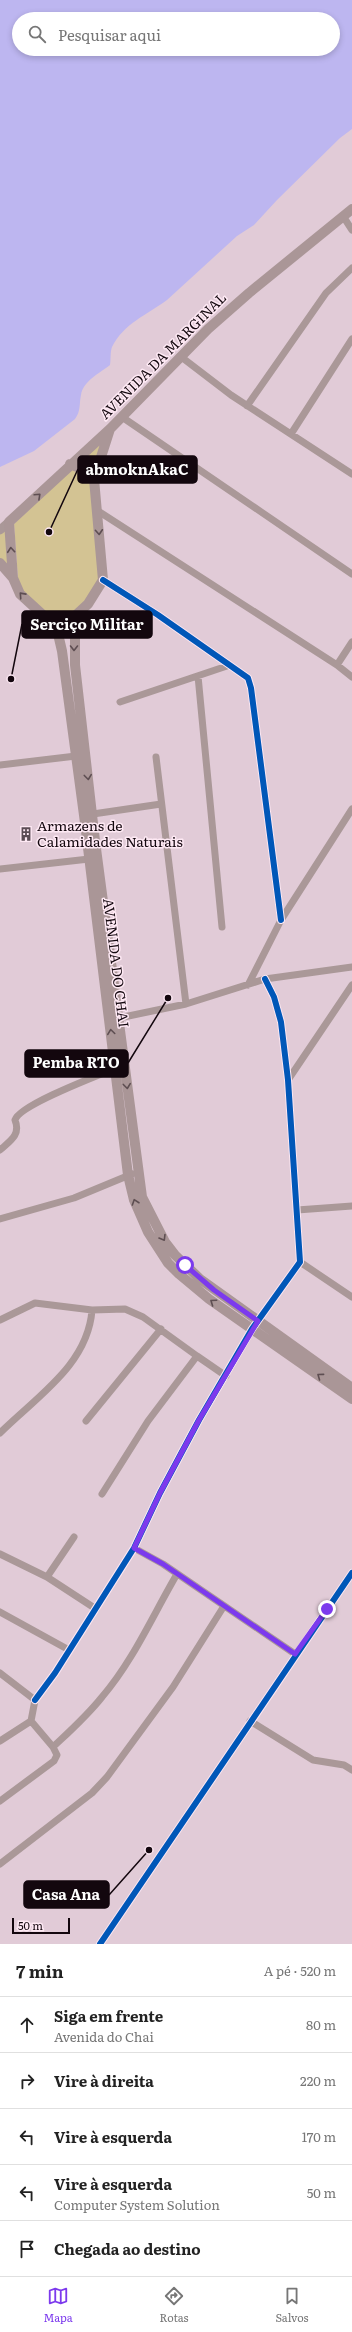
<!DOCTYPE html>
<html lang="pt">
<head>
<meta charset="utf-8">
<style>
  body { margin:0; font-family:Literata,serif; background:#f6f6f6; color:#222 }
  .scale { position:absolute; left:12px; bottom:10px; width:58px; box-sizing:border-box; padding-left:4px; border:2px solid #13070e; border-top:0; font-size:11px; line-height:14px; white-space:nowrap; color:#13070e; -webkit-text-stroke:3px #fee9f4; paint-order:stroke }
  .stop { position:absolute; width:12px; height:12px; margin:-9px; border:3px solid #7c3aed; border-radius:50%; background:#fff }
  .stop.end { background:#7c3aed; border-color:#fff; box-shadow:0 1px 4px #0008 }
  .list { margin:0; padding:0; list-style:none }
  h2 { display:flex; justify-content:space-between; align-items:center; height:52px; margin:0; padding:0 16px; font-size:17px }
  h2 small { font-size:13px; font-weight:400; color:#767676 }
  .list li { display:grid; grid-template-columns:26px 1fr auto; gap:12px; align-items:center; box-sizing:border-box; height:56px; padding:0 16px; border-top:1px solid #e0e0e0 }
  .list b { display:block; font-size:15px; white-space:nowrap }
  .list p { margin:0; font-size:13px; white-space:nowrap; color:#767676 }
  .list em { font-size:13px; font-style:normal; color:#767676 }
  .icon { flex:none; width:22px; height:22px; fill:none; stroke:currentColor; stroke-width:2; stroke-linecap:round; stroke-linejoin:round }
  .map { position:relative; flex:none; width:352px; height:1944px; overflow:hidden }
  .search { position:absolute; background:#fff; box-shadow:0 2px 6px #0003; left:12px; right:12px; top:12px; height:44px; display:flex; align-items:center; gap:10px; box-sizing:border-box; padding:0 14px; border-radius:22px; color:#767676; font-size:15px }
  .sheet { height:332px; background:#fff }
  nav { display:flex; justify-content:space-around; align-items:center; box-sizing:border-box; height:56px; border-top:1px solid #e0e0e0; background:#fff; font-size:11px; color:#767676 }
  nav a { display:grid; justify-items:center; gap:2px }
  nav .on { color:#7c3aed }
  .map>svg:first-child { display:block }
  .green { fill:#d3c393 }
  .water { fill:#bdb6f0; fill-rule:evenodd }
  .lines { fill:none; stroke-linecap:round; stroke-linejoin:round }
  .minor { stroke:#aa9898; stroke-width:7 }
  .tertiary { stroke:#aa9898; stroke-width:9 }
  .secondary { stroke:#aa9697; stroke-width:10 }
  .cycleway-casing { stroke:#fee9f4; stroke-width:8 }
  .cycleway { stroke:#0057b8; stroke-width:6 }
  .oneway { stroke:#5e4e52 }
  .route { stroke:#7c3aed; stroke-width:5 }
  .labels { text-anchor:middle; stroke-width:3; stroke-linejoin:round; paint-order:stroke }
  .street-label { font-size:14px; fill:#13070e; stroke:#fee9f4 }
  .poi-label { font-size:14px; fill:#13070e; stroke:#fee9f4; text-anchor:start }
  .leader { fill:none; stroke:#13070e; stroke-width:1.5 }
  .callout-dot { fill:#13070e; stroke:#fee9f4; stroke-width:1.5 }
  .callout { fill:#13070e; stroke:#13070e; stroke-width:1.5 }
  .callout-label { font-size:15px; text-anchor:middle; font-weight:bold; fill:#fff }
</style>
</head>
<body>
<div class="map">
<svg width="352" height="1944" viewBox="0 0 352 1944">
  <rect width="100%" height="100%" fill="#e1cbd7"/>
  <path class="green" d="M 104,437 L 94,469 L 88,464 L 79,462 Z
    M 75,469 L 91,480 L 101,571 L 98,585 L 87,602 L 66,617 L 56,619 L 44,612 L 22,591 L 18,579 L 14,524 L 70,471 Z
    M 6,528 L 10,571 L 0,560 L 0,533 Z"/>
  <path class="water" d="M 0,0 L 352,0 L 352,129 L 340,138 L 277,200 L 254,225 L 237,236 L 167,300 C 147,315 124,323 112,347 C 110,352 111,360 110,365 C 100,373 83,381 81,395 C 79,404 81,411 75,419 L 34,451 L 0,467 ZM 19,19 L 333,19 L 333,49 L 19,49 Z"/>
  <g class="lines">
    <path class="minor" d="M 343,216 L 352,230
      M 180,356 L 231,395 L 352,474
      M 247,406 L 326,293 L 352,268
      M 122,417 L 352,574
      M 291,434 L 352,339
      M 98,511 L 337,665 L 352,677
      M 103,580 L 158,615 L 248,678 L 251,688 L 281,920
      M 337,665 L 352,642
      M 198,676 L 222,927
      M 120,702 L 227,666
      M 156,757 L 186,1004
      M 0,765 L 76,756
      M 93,814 L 161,804
      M 0,869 L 89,859
      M 248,985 L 281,920 L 352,809
      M 119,1018 L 186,1004 L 265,979 L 352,967
      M 288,1080 L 352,985
      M 0,1150 C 10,1141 21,1135 15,1120 C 19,1105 99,1075 116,1068
      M 297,1210 L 352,1206
      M 0,1219 L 74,1198 L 132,1174
      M 300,1262 L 352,1297
      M 0,1320 L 35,1303 L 92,1310 L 125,1309 L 143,1317 L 197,1356 L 148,1421 L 102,1494
      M 197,1356 L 226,1376
      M 86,1421 L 161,1329
      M 0,1433 C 36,1397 88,1365 92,1310
      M 134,1548 L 163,1564 L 295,1654
      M 0,1554 L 47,1577 L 96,1609
      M 47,1577 L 74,1537
      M 0,1612 L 69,1650
      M 0,1673 L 35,1700 L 31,1721 L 53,1747
      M 35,1700 L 55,1673 L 134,1548 L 160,1493 L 199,1420 L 252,1329 L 300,1262 L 288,1080 L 281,1022 L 274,997 L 265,979
      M 250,1721 L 313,1760 L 344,1765 L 352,1770
      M 0,1741 L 31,1721
      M 0,1801 L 54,1761 L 57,1755 L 53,1747 C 70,1731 87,1716 102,1697 C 133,1661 153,1615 177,1574
      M 0,1864 L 92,1793 L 107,1777 L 173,1687 L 224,1606
      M 100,1944 L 352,1573"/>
    <path class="tertiary" d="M 0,530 L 9,522"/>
    <path class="secondary" d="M 110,429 L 94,479 L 103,580 L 88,604 L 75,616 L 68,620 L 55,621 L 44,616 L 20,594 L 13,578 L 9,522 L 110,429 L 208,329 L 249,293 L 352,209
      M 70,464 L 86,471 L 94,479
      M 0,563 L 13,578
      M 82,610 L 75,634 L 75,665 L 95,841 L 142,1197 L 165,1242 L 175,1255 L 200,1279 L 352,1388
      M 55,621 L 62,651 L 84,815 L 128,1175 L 134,1200 L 148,1232 L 168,1263 L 179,1274 L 209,1299 L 352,1399"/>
    <defs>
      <path id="cycleway" d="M 103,580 L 158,615 L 248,678 L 251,688 L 281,920
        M 35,1700 L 55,1673 L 134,1548 L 160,1493 L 199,1420 L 252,1329 L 300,1262 L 288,1080 L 281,1022 L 274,997 L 265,979
        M 100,1944 L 352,1573"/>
    </defs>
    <use href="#cycleway" class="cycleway-casing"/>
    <use href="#cycleway" class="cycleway"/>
  </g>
  <defs><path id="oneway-chevron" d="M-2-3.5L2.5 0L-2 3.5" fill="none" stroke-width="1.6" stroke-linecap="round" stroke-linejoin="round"/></defs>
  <g class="oneway">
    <use href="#oneway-chevron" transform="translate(38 496) rotate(-43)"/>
    <use href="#oneway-chevron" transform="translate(99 532) rotate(86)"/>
    <use href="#oneway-chevron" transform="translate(11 550) rotate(-95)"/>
    <use href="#oneway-chevron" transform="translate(22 595) rotate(-132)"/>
    <use href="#oneway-chevron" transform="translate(74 648) rotate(90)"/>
    <use href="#oneway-chevron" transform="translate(88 777) rotate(83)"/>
    <use href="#oneway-chevron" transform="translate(111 1032) rotate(-98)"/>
    <use href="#oneway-chevron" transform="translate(127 1086) rotate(83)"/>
    <use href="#oneway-chevron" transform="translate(135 1202) rotate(-109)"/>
    <use href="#oneway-chevron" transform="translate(163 1238) rotate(59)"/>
    <use href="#oneway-chevron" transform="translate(213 1302) rotate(-145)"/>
    <use href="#oneway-chevron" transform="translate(320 1376) rotate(-144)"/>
  </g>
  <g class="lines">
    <path class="route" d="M 185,1265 L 214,1290 L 258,1321 L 199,1420 L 160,1493 L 134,1548 L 163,1564 L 295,1654 L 327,1609"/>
  </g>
  <defs>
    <symbol id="building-bare" viewBox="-9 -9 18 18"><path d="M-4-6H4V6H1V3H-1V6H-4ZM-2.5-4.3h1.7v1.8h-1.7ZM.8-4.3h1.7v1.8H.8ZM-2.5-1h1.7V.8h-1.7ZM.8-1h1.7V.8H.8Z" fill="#5b4c54" stroke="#fee9f4" stroke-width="2.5" paint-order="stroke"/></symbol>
  </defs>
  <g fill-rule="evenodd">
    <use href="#building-bare" x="16" y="824" width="20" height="20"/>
  </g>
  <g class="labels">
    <g class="street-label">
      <text transform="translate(163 356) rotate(-45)" y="5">AVENIDA DA MARGINAL</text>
      <text transform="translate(116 963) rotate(83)" y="5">AVENIDA DO CHAI</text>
    </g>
    <g class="poi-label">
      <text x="37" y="831">Armazens de<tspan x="37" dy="16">Calamidades Naturais</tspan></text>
    </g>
  </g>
  <path class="leader" d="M49 532L78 469M11 679L22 624M168 998L128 1063M149 1850L109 1895"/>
  <g class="callout-dot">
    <circle cx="49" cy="532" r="4"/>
    <circle cx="11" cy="679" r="4"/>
    <circle cx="168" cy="998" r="4"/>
    <circle cx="149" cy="1850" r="4"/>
  </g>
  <g class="callout">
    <rect x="78" y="456" width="119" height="27" rx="4"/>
    <rect x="22" y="611" width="130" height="27" rx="4"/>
    <rect x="25" y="1050" width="103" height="27" rx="4"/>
    <rect x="24" y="1881" width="85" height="27" rx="4"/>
  </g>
  <g class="callout-label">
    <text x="137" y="475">abmoknAkaC</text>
    <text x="87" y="630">Serciço Militar</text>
    <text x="76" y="1068">Pemba RTO</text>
    <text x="66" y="1900">Casa Ana</text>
  </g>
</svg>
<div class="scale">50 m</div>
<div class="stop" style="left:185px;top:1265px"></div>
<div class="stop end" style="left:327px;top:1609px"></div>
<div class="search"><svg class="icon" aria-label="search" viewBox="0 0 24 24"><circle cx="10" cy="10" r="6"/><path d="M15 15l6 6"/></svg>Pesquisar aqui</div>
</div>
<section class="sheet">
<h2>7 min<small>A pé · 520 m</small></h2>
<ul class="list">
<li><svg class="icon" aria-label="ahead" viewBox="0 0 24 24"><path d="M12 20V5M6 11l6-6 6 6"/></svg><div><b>Siga em frente</b><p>Avenida do Chai</p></div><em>80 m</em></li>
<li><svg class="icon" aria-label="right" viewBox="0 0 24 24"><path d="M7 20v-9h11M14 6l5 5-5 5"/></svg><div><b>Vire à direita</b></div><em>220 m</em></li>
<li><svg class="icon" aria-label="left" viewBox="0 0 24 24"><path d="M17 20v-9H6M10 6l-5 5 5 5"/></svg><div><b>Vire à esquerda</b></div><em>170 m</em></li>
<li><svg class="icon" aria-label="left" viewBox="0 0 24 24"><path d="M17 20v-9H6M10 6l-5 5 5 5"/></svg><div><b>Vire à esquerda</b><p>Computer System Solution</p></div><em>50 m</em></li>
<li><svg class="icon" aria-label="arrive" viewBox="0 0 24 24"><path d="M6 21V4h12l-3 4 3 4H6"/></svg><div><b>Chegada ao destino</b></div></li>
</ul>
</section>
<nav>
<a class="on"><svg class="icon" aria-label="map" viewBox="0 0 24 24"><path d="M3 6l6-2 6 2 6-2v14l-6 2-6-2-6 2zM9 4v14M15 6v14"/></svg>Mapa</a>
<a><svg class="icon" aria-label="directions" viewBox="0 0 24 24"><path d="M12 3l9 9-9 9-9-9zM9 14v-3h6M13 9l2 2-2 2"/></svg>Rotas</a>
<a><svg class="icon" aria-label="saved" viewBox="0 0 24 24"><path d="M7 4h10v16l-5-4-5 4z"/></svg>Salvos</a>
</nav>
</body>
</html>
